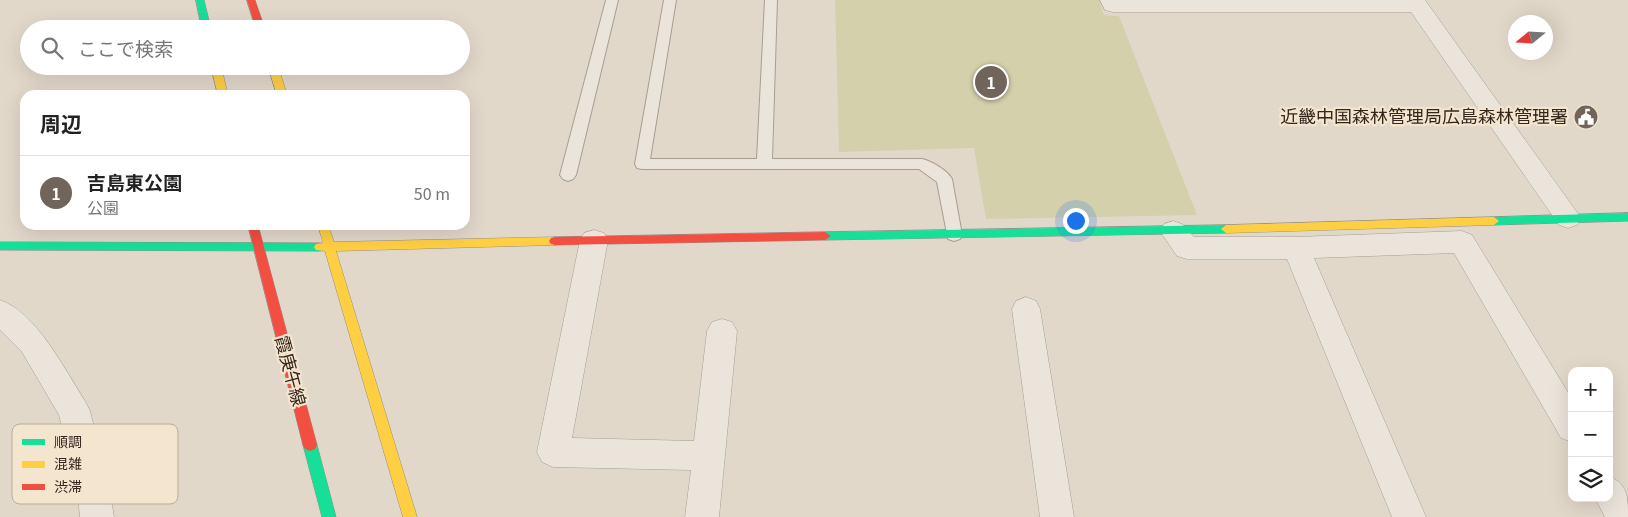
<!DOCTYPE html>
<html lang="ja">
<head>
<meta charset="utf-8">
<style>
  body { margin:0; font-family:Georgia,"Noto Sans JP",serif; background:#f6f6f6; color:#222 }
  .controls { position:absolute; right:15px; bottom:15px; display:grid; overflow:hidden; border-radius:10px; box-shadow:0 5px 20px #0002 }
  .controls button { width:45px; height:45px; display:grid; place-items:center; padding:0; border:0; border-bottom:1px solid #e0e0e0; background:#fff; color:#222; font:25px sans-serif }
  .compass { position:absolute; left:1508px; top:15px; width:45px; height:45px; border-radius:50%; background:#fff; box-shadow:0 5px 20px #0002; rotate:252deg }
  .you { position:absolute; left:1075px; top:220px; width:18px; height:18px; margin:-12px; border:4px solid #fff; border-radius:50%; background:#1a73e8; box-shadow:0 0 0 8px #1a73e833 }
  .badge { display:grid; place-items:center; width:32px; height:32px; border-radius:50%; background:#71645a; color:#fff; font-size:16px; font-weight:700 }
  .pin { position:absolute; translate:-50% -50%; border:2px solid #fff; box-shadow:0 1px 5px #0006 }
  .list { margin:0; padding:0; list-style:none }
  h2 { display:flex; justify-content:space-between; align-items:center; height:65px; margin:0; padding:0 20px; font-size:21px }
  h2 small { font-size:16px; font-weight:400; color:#767676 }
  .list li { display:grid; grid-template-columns:32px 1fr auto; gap:15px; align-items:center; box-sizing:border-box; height:75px; padding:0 20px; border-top:1px solid #e0e0e0 }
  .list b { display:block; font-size:19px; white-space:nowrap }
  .list p { margin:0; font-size:16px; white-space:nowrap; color:#767676 }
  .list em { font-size:16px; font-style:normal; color:#767676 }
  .icon { flex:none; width:28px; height:28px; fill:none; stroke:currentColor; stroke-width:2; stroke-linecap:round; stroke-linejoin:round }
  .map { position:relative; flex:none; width:1628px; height:517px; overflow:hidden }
  .search { position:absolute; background:#fff; box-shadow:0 5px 20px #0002; left:20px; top:20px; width:450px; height:55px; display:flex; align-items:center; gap:12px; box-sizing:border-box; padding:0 18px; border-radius:28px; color:#767676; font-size:19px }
  .panel { position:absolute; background:#fff; box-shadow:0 5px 20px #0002; left:20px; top:90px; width:450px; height:140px; border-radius:15px }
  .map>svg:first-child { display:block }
  .green { fill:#d4d0ac }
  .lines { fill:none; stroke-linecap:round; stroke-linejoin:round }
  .lane-casing { stroke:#a79d93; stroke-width:2 }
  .street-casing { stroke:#a79d93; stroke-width:1 }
  .fast-casing { stroke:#968d84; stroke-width:1 }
  .slow-casing { stroke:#968d84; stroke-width:1 }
  .jam-casing { stroke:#968d84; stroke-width:1 }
  .lane { fill:#eae4db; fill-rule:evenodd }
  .street { fill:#eae4db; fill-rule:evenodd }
  .fast { fill:#16e098; fill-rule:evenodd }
  .slow { fill:#ffcf43; fill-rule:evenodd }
  .jam { fill:#f24e42; fill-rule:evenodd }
  .labels { text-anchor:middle; stroke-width:4.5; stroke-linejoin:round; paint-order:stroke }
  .poi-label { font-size:18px; fill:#34251d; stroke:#f4e5cf; text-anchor:end }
  .street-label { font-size:18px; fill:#34251d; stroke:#f4e5cf }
  .key { fill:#f4e5cf; stroke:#baab9a; stroke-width:1 }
  .key-label { font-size:14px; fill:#34251d }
</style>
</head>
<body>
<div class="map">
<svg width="1628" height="517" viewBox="0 0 1628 517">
  <rect width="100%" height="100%" fill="#e2d8ca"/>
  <path class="green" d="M 835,0 L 1099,0 L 1104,15 L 1119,16 L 1197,215 L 986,219 L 974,148 L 839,152 Z"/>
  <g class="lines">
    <defs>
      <path id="lane" d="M 606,0 L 618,0 L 576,175 L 573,179 L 568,181 L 563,179 L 560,175 Z
        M 664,0 L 676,0 L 650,159 L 757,159 L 765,0 L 777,0 L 772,159 L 922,159 C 931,161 947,170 952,179 L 962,235 L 960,239 L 954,241 L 948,239 L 937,182 L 919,169 L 642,169 L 637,168 L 635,164 Z"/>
      <path id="street" d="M 1100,0 L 1425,0 L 1581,218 L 1577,225 L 1568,228 L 1559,225 L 1411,12 L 1113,12 L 1105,10 Z
        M 1173,221 L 1182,224 L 1194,237 L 1296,237 L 1462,231 L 1472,235 L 1572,399 L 1572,442 L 1561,438 L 1454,253 L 1314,258 L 1426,517 L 1392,517 L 1287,259 L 1187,259 L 1177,256 L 1160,231 L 1164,224 Z
        M 594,230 L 604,233 L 608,240 L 572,438 L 694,441 L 707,331 L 712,322 L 722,319 L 732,322 L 737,331 L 719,517 L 685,517 L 691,470 L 553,467 L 542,462 L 537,452 L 580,240 L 584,233 Z
        M 1026,297 L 1036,301 L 1040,309 L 1074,517 L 1040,517 L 1012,309 L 1016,301 Z
        M 0,300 C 36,312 65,370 85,401 L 90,411 L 109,487 L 114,517 L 80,517 L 77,487 L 59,415 L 22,352 L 0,330 Z
        M 1609,476 C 1628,485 1628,496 1628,517 L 1605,517 L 1595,498 L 1609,498 Z"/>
      <path id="fast" d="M 196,0 L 204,0 L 211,29 L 202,29 Z
        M 1628,213 L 1628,221 L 1494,225 L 1489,221 L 1494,217 Z
        M 1226,225 L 1231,229 L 1226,233 L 825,240 L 819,236 L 825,232 Z
        M 0,242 L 320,243 L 324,244 L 326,247 L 324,250 L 320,251 L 0,250 Z
        M 310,439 L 315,441 L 317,445 L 336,517 L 322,517 L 303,445 L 305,441 Z"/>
      <path id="slow" d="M 211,66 L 221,66 L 228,95 L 218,95 Z
        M 268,66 L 278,66 L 287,95 L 277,95 Z
        M 1494,217 L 1499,221 L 1494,225 L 1226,233 L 1221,229 L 1226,225 Z
        M 318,225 L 328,225 L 334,242 L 555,237 L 559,238 L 561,241 L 559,244 L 555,245 L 336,251 L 417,517 L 403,517 L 325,251 L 316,250 L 314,247 L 316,244 L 323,243 Z"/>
      <path id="jam" d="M 247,0 L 255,0 L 265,29 L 256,29 Z
        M 248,225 L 258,225 L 317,445 L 315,449 L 310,451 L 305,449 L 303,445 Z
        M 825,232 L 831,236 L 825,240 L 555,245 L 551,244 L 549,241 L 551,238 L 555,237 Z"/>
    </defs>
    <use href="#lane" class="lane-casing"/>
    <use href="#street" class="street-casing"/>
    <use href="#fast" class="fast-casing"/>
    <use href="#slow" class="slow-casing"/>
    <use href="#jam" class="jam-casing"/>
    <use href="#lane" class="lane"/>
    <use href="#street" class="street"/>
    <use href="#fast" class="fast"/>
    <use href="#slow" class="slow"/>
    <use href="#jam" class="jam"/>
  </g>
  <defs>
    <symbol id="civic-disc" viewBox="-11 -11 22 22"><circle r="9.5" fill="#71645a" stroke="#f4e5cf"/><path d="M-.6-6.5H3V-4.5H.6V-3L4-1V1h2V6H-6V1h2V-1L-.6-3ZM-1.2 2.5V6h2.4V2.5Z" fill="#fff"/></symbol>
  </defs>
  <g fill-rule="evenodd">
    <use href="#civic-disc" x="1572" y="103" width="28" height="28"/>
  </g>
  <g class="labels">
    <g class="poi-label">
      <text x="1568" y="123">近畿中国森林管理局広島森林管理署</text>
    </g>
    <g class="street-label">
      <text transform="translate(290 371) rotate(75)" y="6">霞庚午線</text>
    </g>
  </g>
  <rect x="12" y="424" width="166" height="80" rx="8" class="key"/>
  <rect x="22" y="439" width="23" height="6" fill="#16e098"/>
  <rect x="22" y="461" width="23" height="7" fill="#ffcf43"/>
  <rect x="22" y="484" width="23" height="6" fill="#f24e42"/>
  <g class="key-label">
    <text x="54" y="447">順調</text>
    <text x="54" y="469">混雑</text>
    <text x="54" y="492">渋滞</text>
  </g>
</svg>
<div class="controls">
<button>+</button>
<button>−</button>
<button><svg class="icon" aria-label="layers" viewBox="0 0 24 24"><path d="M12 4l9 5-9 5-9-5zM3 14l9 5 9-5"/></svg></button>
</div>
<svg class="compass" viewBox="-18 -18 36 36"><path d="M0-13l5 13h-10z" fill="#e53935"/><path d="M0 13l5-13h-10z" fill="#767676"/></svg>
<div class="you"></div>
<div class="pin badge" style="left:991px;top:82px">1</div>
<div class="search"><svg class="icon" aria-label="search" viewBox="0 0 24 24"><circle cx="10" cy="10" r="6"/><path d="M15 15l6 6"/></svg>ここで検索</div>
<section class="panel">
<h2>周辺<small></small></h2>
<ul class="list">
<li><span class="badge">1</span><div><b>吉島東公園</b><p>公園</p></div><em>50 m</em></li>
</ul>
</section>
</div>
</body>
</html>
